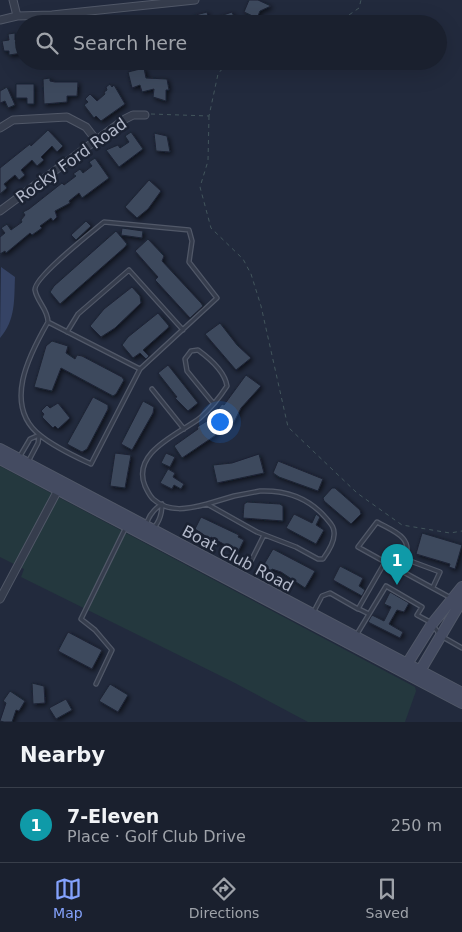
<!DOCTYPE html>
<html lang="en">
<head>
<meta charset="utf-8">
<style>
  body { margin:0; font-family:"DejaVu Sans",sans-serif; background:#232836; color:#f1f3f6 }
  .you { position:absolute; left:219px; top:421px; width:18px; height:18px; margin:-12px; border:4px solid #fff; border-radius:50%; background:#1a73e8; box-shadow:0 0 0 8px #1a73e833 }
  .badge { display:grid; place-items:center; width:32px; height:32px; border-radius:50%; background:#84a2fc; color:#fff; font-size:16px; font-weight:700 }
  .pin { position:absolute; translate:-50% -41px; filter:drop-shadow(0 1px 2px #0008) }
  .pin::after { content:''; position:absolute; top:26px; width:18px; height:15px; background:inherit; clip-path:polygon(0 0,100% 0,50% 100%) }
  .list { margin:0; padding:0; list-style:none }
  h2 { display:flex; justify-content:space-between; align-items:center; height:65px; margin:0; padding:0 20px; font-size:21px }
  h2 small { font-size:16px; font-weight:400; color:#9fa3aa }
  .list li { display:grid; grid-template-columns:32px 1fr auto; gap:15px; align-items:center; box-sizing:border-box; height:75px; padding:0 20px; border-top:1px solid #383e4a }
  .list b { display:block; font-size:19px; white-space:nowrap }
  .list p { margin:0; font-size:16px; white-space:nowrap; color:#9fa3aa }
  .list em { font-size:16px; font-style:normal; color:#9fa3aa }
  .icon { flex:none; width:28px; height:28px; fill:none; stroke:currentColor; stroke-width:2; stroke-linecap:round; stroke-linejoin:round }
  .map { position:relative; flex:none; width:462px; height:722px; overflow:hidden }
  .search { position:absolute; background:#1a202e; box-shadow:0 5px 20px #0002; left:15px; right:15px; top:15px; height:55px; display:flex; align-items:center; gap:12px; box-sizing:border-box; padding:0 18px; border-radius:28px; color:#9fa3aa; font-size:19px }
  .sheet { height:140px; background:#1a202e }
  nav { display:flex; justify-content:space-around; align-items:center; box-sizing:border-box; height:70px; border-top:1px solid #383e4a; background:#1a202e; font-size:14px; color:#9fa3aa }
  nav a { display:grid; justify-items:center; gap:2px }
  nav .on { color:#84a2fc }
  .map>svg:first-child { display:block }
  .green { fill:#24383e }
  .water { fill:#354365 }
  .building { fill:#3e485d; stroke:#1d2434; filter:url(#shadow) }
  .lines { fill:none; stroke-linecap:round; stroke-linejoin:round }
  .lane-casing { stroke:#515868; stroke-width:5.5 }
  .street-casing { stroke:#515868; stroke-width:9 }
  .secondary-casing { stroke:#515868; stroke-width:12 }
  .path { stroke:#42555c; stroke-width:1; stroke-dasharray:4 4; stroke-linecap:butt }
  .lane { stroke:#363d4d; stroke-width:3 }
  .street { stroke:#363d4d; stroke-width:7 }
  .secondary { stroke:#444b61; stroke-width:10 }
  .labels { text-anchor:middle; stroke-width:5; stroke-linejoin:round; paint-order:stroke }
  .street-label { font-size:16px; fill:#b2b8c9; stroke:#1b2232 }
</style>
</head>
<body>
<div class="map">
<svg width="462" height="722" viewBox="0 0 462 722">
  <defs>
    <filter id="shadow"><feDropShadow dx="2" dy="2" stdDeviation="2.5" flood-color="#0009"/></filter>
  </defs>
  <rect width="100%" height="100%" fill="#222a3d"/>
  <path class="green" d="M 0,466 L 415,687 L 416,691 L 405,722 L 308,722 L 231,681 L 21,577 L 24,569 L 0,557 Z"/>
  <path class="water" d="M 1,267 L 15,277 C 14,299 16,320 0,338 Z"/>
  <path class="building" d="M 249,0 L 258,0 L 271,6 L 260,11 L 257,18 L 244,12 Z
    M 207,12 L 209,20 L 232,12 L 237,24 L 175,24 L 175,21 L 192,18 L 192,16 Z
    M 15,33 L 15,40 L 21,41 L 22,53 L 9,55 L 9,51 L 4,51 L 2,41 L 9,40 L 8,34 Z
    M 144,68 L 146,78 L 167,79 L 169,90 L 166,90 L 166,101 L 153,97 L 154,89 L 142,92 L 140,85 L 132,88 L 128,72 Z
    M 50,78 L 50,81 L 55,82 L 78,82 L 77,96 L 67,96 L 67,102 L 44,104 L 43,79 Z
    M 16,84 L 34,84 L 34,104 L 27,104 L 27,98 L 16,98 Z
    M 110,84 L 112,87 L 114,85 L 125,104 L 101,121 L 96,116 L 94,118 L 84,105 L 88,102 L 85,99 L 90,94 L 97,101 L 105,94 L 104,92 L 107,90 L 106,87 Z
    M 7,87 L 15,105 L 8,108 L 5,101 L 0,103 L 0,91 Z
    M 48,130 L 63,146 L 57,152 L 52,146 L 41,157 L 44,160 L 37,166 L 32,160 L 21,170 L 25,175 L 19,180 L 15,175 L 4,184 L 7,188 L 0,194 L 0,168 L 30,144 L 31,146 Z
    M 131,132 L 143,149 L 119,167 L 106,150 L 118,145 L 120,148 L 129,142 L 125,136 Z
    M 154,133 L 167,136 L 170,152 L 156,151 Z
    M 95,158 L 109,178 L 82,198 L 79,193 L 69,201 L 70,203 L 55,211 L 57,217 L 53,221 L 51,218 L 40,226 L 42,228 L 32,235 L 30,233 L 6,253 L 5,251 L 0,254 L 0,237 L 5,233 L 1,228 L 7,224 L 11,230 L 22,222 L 21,220 L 25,215 L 23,212 L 29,209 L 62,183 L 64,185 L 76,176 L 73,174 L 80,169 L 83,173 L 92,166 L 89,162 Z
    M 149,180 L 161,191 L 148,209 L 137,218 L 125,207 Z
    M 86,221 L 91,226 L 76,240 L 71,235 Z
    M 122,228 L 143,231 L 142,238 L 121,235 Z
    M 116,231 L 127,244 L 125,247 L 60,304 L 50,292 L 54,286 Z
    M 148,239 L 164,256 L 162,261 L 201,303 L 203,306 L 190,318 L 157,282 L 155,280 L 158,277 L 135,251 Z
    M 132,287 L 140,296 L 141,303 L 115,328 L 101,337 L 90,326 L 104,309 Z
    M 158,313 L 169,326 L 168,328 L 143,350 L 149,356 L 146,359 L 140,353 L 133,358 L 122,345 L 128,337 Z
    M 220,323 L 237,345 L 251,358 L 236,370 L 205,334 Z
    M 52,341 L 68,346 L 66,353 L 75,359 L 77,355 L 82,356 L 122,377 L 124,380 L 116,394 L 113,396 L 61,368 L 52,391 L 34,387 L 46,346 Z
    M 168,365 L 198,403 L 188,411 L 175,398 L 177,397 L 158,373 Z
    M 246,375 L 261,386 L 241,408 L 233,424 L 216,412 L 222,404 L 224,405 Z
    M 93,397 L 108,405 L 108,409 L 87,449 L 82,452 L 67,444 Z
    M 143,401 L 154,407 L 153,413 L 132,450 L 121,444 Z
    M 58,403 L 70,418 L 58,429 L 55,426 L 53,428 L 42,417 L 44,414 L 41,411 L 47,405 L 50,408 Z
    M 212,418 L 220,430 L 215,433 L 216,435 L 182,458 L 174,446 L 198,429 L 197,427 Z
    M 115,453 L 131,455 L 125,488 L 110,486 Z
    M 166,453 L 175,457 L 170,467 L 161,463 Z
    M 259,454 L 264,473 L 217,483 L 213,465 L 232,463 Z
    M 278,461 L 323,479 L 318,491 L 279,477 L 273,473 Z
    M 168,469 L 175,473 L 173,477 L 184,484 L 181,489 L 174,485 L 172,489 L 160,483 Z
    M 332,488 L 335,488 L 360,510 L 361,514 L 351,524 L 324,501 L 323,498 Z
    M 247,502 L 280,504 L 283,506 L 283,521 L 243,518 L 244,504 Z
    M 294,514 L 312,523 L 316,514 L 320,517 L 316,525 L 324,530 L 316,544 L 286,528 Z
    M 201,517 L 239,535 L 238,537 L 244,540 L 238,552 L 211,537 L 210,539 L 195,529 Z
    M 422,533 L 462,545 L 455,569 L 449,567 L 450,564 L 416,554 Z
    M 273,549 L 315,571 L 305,588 L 281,572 L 272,569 L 271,571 L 263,566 Z
    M 340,566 L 363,578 L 359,586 L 365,590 L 362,596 L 333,580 Z
    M 390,592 L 409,603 L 404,612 L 397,610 L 389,624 L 403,632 L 400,638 L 368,622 L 372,615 L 384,621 L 391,607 L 384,604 Z
    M 68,632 L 102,650 L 92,669 L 58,651 Z
    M 32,683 L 44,686 L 45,703 L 33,704 Z
    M 110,684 L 128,695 L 118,712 L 99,701 Z
    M 10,691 L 25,701 L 19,711 L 16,710 L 12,722 L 4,722 L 0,721 L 6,703 L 3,701 Z
    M 66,699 L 72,710 L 56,719 L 49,708 Z"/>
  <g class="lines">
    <defs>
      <path id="lane" d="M 104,222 L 189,230 L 192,241 L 189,262 L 217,298 L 140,369 L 91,464 C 74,456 56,448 41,436 C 2,406 29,355 48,322 C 48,309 37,302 35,290 C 33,278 92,232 104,222 Z
        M 48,322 L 140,369
        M 67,332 L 78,314 L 129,270 L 183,330
        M 152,389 L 184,429
        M 20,456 L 30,439 L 39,435
        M 28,462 L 38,443 L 39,436
        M 260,491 C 286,490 309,498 326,518 C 330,523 335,527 334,535 C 334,543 328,552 323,559 L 318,559 L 296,547 L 257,532 L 207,504 L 234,496 Z
        M 162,504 C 162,518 157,528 145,535 C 145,522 151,511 162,504 Z
        M 207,504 C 188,509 169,513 153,499 C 149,495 147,490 145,486 C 131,452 179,434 200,418 C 210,409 220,397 227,386 C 225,372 209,358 198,350 L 191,351 L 185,359 L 187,371 L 213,403
        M 251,561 L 264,535
        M 385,562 L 358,547 L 377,522 C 393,531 414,537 405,559
        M 399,569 L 405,559 L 440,572 L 433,587
        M 359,609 L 369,614
        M 313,613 L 322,596 L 330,593 L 358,609 L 385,562 L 451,598
        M 434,627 L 441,636 L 462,648
        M 357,634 L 386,586 L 422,607 L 417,615 L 430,622
        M 96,684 L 112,650 L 95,630 L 81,619 L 125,529"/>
      <path id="street" d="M 13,0 L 17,16
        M 0,20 L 17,16 L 52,15 L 195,0
        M 0,128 L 13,120 L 67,117 L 86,127 L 96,140
        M 0,211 L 125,119 L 133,115 L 145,115
        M 0,599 L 58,490"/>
      <path id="secondary" d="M 0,449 L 462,693
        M 0,459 L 462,703
        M 408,671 L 407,664 L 432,624 L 462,587
        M 415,673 L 420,671 L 462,600"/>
    </defs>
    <use href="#lane" class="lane-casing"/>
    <use href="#street" class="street-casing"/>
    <use href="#secondary" class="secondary-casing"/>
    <path class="path" d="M 336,24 L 359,8 L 361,0
      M 151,114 L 209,116 L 218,74 L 223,68 L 238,61
      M 209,116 L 208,161 L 200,187 L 211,228 L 243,259 L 251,274 L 261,306 L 288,427 L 357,493 L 402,525 L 450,533 L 462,531"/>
    <use href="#lane" class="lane"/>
    <use href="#street" class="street"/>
    <use href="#secondary" class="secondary"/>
  </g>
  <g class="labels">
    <g class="street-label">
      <text transform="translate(71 160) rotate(-36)" y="6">Rocky Ford Road</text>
      <text transform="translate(238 558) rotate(28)" y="6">Boat Club Road</text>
    </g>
  </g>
</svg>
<div class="you"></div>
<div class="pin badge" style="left:397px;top:585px;background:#0f9aa8">1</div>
<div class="search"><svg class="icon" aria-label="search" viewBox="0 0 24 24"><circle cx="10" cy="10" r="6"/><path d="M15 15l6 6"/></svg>Search here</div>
</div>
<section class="sheet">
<h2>Nearby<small></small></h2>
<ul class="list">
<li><span class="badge" style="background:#0f9aa8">1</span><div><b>7-Eleven</b><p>Place · Golf Club Drive</p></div><em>250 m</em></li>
</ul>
</section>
<nav>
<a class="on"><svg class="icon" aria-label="map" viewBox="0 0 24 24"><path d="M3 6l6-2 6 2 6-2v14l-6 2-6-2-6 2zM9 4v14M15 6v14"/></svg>Map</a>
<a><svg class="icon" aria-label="directions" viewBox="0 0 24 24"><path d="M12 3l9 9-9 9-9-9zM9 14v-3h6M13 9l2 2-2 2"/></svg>Directions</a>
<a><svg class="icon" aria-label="saved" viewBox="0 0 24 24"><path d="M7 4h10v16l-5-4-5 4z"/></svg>Saved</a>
</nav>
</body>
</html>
